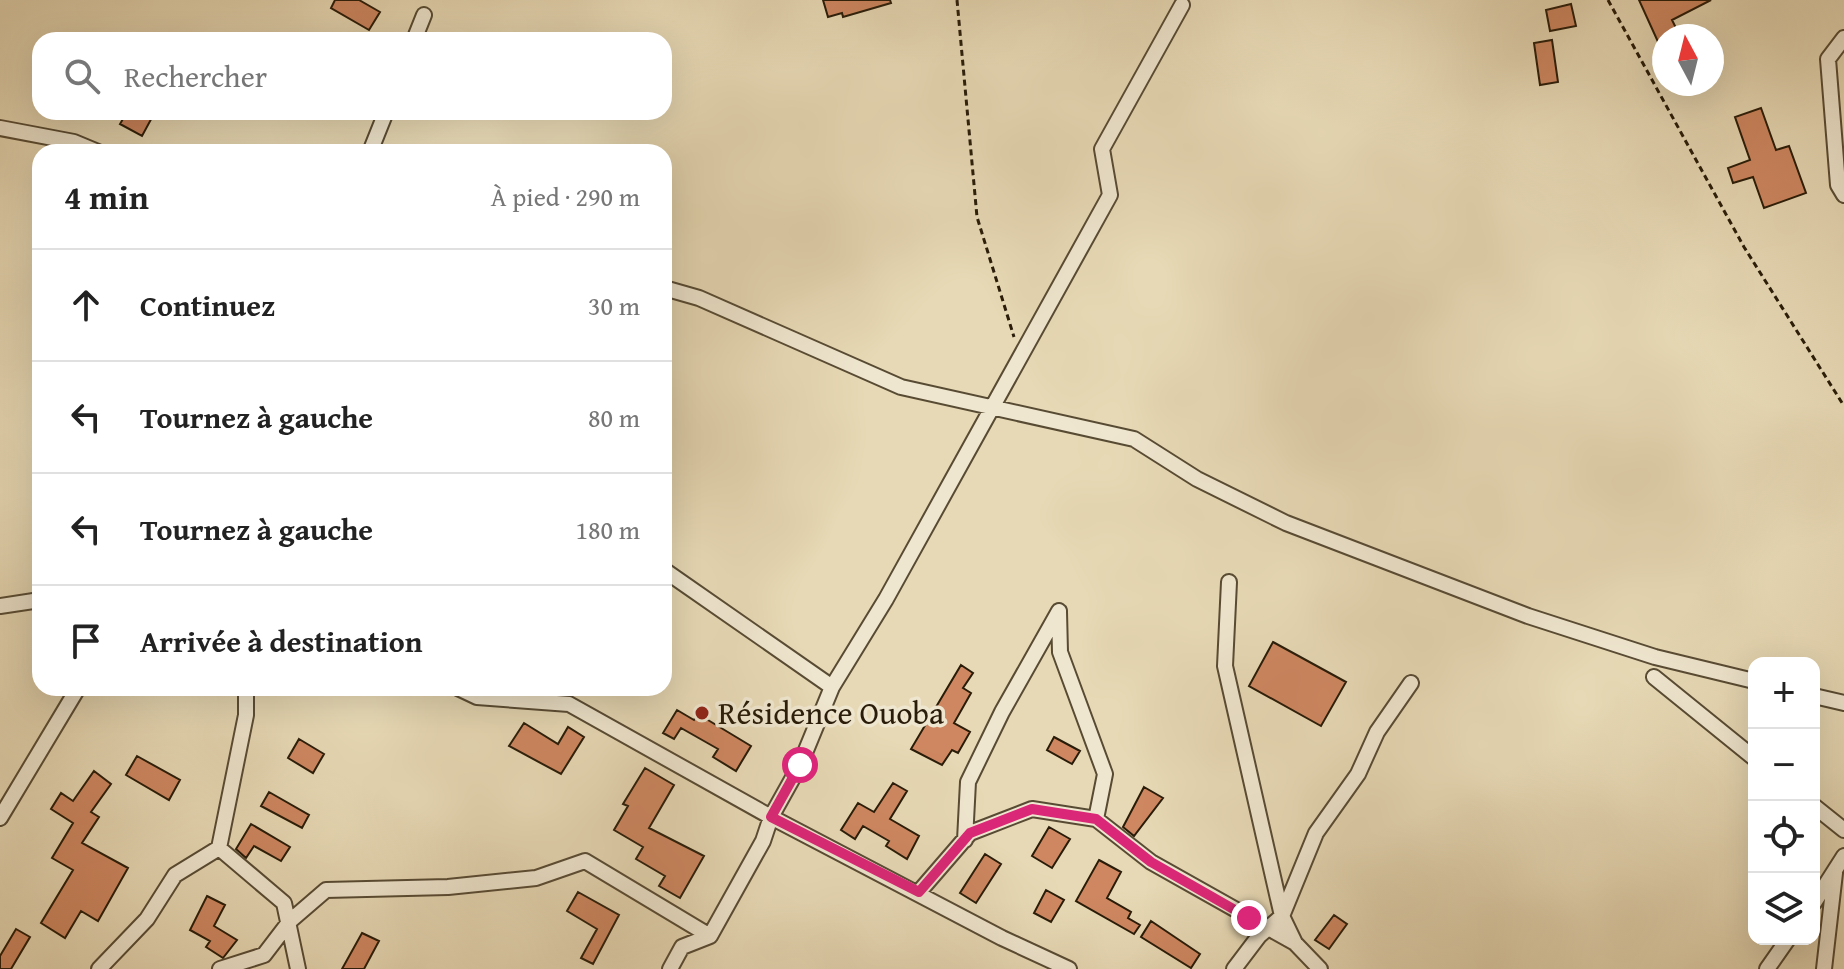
<!DOCTYPE html>
<html lang="fr">
<head>
<meta charset="utf-8">
<style>
  body { margin:0; font-family:"Gentium Book Plus",serif; background:#f6f6f6; color:#222 }
  .controls { position:absolute; right:24px; bottom:24px; display:grid; overflow:hidden; border-radius:16px; box-shadow:0 8px 32px #0002 }
  .controls button { width:72px; height:72px; display:grid; place-items:center; padding:0; border:0; border-bottom:2px solid #e0e0e0; background:#fff; color:#222; font:40px sans-serif }
  .compass { position:absolute; left:1652px; top:24px; width:72px; height:72px; border-radius:50%; background:#fff; box-shadow:0 8px 32px #0002; rotate:353deg }
  .stop { position:absolute; width:24px; height:24px; margin:-18px; border:6px solid #db2777; border-radius:50%; background:#fff }
  .stop.end { background:#db2777; border-color:#fff; box-shadow:0 2px 8px #0008 }
  .list { margin:0; padding:0; list-style:none }
  h2 { display:flex; justify-content:space-between; align-items:center; height:104px; margin:0; padding:0 32px; font-size:34px }
  h2 small { font-size:26px; font-weight:400; color:#767676 }
  .list li { display:grid; grid-template-columns:52px 1fr auto; gap:24px; align-items:center; box-sizing:border-box; height:112px; padding:0 32px; border-top:2px solid #e0e0e0 }
  .list b { display:block; font-size:30px; white-space:nowrap }
  .list em { font-size:26px; font-style:normal; color:#767676 }
  .icon { flex:none; width:44px; height:44px; fill:none; stroke:currentColor; stroke-width:2; stroke-linecap:round; stroke-linejoin:round }
  .map { position:relative; flex:none; width:1844px; height:969px; overflow:hidden }
  .search { position:absolute; background:#fff; box-shadow:0 8px 32px #0002; left:32px; top:32px; width:640px; height:88px; display:flex; align-items:center; gap:20px; box-sizing:border-box; padding:0 28px; border-radius:24px; color:#767676; font-size:30px }
  .panel { position:absolute; background:#fff; box-shadow:0 8px 32px #0002; left:32px; top:144px; width:640px; height:552px; border-radius:24px }
  .map>svg:first-child { display:block }
  .building { fill:#ce8761; stroke:#291c09; stroke-width:2 }
  .lines { fill:none; stroke-linecap:round; stroke-linejoin:round }
  .street-casing { stroke:#584b34; stroke-width:18 }
  .path { stroke:#291c09; stroke-width:3; stroke-dasharray:6 4; stroke-linecap:butt }
  .street { stroke:#efe6cf; stroke-width:14 }
  .route { stroke:#db2777; stroke-width:10 }
  .poi-dot { fill:#8f2418; stroke:#efe6cf; stroke-width:3 }
  .labels { text-anchor:middle; stroke-width:7; stroke-linejoin:round; paint-order:stroke }
  .poi-label { font-size:32px; fill:#291c09; stroke:#efe6cf; text-anchor:start }
</style>
</head>
<body>
<div class="map">
<svg width="1844" height="969" viewBox="0 0 1844 969">
  <rect width="100%" height="100%" fill="#e7d9b5"/>
  <filter id="stains"><feTurbulence type="fractalNoise" baseFrequency=".0025" numOctaves="4"/><feColorMatrix values="0 0 0 0 .2 0 0 0 0 .09 0 0 0 0 .02 0 0 0 .5 -.17"/></filter>
  <radialGradient id="worn" r=".72"><stop offset=".6" stop-color="#630" stop-opacity="0"/><stop offset="1" stop-color="#630" stop-opacity=".3"/></radialGradient>
  <path class="building" d="M 335,0 L 359,0 L 380,12 L 369,30 L 331,8 Z
    M 823,0 L 890,0 L 891,3 L 843,17 L 842,13 L 828,17 Z
    M 1639,0 L 1711,0 L 1672,20 L 1680,36 L 1664,36 L 1664,55 Z
    M 1571,4 L 1576,26 L 1550,31 L 1546,10 Z
    M 1552,40 L 1558,82 L 1540,85 L 1534,43 Z
    M 1761,108 L 1776,150 L 1789,146 L 1806,193 L 1764,208 L 1753,177 L 1733,183 L 1728,168 L 1750,160 L 1735,117 Z
    M 127,112 L 155,112 L 142,136 L 120,124 Z
    M 1273,642 L 1346,682 L 1321,726 L 1249,686 Z
    M 961,665 L 973,673 L 963,688 L 971,693 L 954,723 L 970,732 L 958,753 L 952,750 L 942,765 L 911,749 Z
    M 677,710 L 694,720 L 698,714 L 751,746 L 736,771 L 713,757 L 718,749 L 681,728 L 674,739 L 663,733 Z
    M 524,723 L 558,744 L 568,727 L 584,737 L 561,774 L 509,746 Z
    M 1054,737 L 1080,751 L 1072,764 L 1047,750 Z
    M 299,739 L 324,754 L 313,773 L 288,758 Z
    M 137,756 L 180,780 L 169,800 L 126,775 Z
    M 645,768 L 674,785 L 649,828 L 704,856 L 680,898 L 659,886 L 665,876 L 636,859 L 643,847 L 614,830 L 628,806 L 623,804 Z
    M 94,771 L 111,784 L 91,812 L 99,817 L 82,843 L 128,868 L 98,921 L 81,911 L 65,938 L 41,923 L 73,870 L 52,858 L 73,823 L 51,809 L 61,793 L 73,801 Z
    M 893,783 L 907,791 L 890,819 L 919,836 L 907,859 L 886,846 L 889,841 L 863,826 L 855,839 L 841,830 L 858,803 L 874,812 Z
    M 1144,787 L 1163,798 L 1134,836 L 1123,827 Z
    M 269,792 L 309,815 L 302,828 L 261,806 Z
    M 251,824 L 290,847 L 281,861 L 254,846 L 246,858 L 236,849 Z
    M 1049,827 L 1070,839 L 1052,868 L 1032,856 Z
    M 985,854 L 1001,864 L 976,903 L 960,893 Z
    M 1099,860 L 1121,872 L 1107,898 L 1131,912 L 1128,918 L 1140,925 L 1134,934 L 1076,901 Z
    M 1046,890 L 1064,900 L 1051,922 L 1034,913 Z
    M 578,892 L 619,915 L 593,964 L 581,958 L 597,929 L 567,911 Z
    M 207,896 L 225,905 L 214,926 L 237,940 L 223,958 L 206,947 L 210,941 L 190,930 Z
    M 1334,915 L 1347,924 L 1329,949 L 1315,940 Z
    M 1151,921 L 1200,954 L 1191,968 L 1141,937 Z
    M 16,929 L 30,937 L 11,969 L 0,969 L 0,956 Z
    M 362,933 L 379,941 L 364,969 L 342,969 Z"/>
  <g class="lines">
    <defs>
      <path id="street" d="M 1844,38 L 1828,59 L 1838,185 L 1844,195
        M 414,40 L 424,15
        M 0,128 L 74,142 L 98,152
        M 370,152 L 386,112
        M 664,288 L 699,298 L 901,387 L 1134,439 L 1197,479 L 1286,523 L 1528,616 L 1655,657 L 1754,681
        M 664,570 L 832,687
        M 1229,582 L 1225,666 L 1282,916 L 1295,943 L 1320,969
        M 0,606 L 40,600
        M 1059,612 L 1060,652 L 1105,774 L 1096,819
        M 1654,677 L 1754,758
        M 246,688 L 246,715 L 219,848 L 284,903 L 298,969
        M 458,688 L 477,697 L 569,704 L 771,817 L 1002,938 L 1069,969
        M 1814,696 L 1844,703
        M 1814,806 L 1844,830
        M 0,818 L 78,688
        M 965,840 L 968,782 L 1002,712 L 1059,611
        M 919,892 L 970,833 L 1032,809 L 1096,819 L 1151,862 L 1295,943
        M 1814,903 L 1844,856
        M 99,969 L 147,919 L 175,875 L 219,848
        M 220,969 L 264,955 L 290,921 L 326,890 L 448,887 L 536,878 L 585,861 L 710,936
        M 670,969 L 682,947 L 710,936 L 763,841 L 771,817 L 800,765 L 832,687 L 886,599 L 1110,195 L 1102,149 L 1182,5
        M 1234,969 L 1259,936 L 1282,916 L 1316,833 L 1358,774 L 1377,732 L 1411,683
        M 1767,969 L 1788,939
        M 1824,969 L 1835,873"/>
    </defs>
    <use href="#street" class="street-casing"/>
    <path class="path" d="M 957,0 L 977,217 L 1014,337
      M 1608,0 L 1744,247 L 1844,406"/>
    <use href="#street" class="street"/>
  </g>
  <g class="lines">
    <path class="route" d="M 800,765 L 771,817 L 919,892 L 970,833 L 1032,809 L 1096,819 L 1151,862 L 1249,918"/>
  </g>
  <circle class="poi-dot" cx="702" cy="713" r="8"/>
  <g class="labels">
    <g class="poi-label">
      <text x="718" y="724">Résidence Ouoba</text>
    </g>
  </g>
  <rect width="100%" height="100%" filter="url(#stains)"/>
  <rect width="100%" height="100%" fill="url(#worn)"/>
</svg>
<div class="controls">
<button>+</button>
<button>−</button>
<button><svg class="icon" aria-label="locate" viewBox="0 0 24 24"><circle cx="12" cy="12" r="6"/><path d="M12 2v4M12 18v4M2 12h4M18 12h4"/></svg></button>
<button><svg class="icon" aria-label="layers" viewBox="0 0 24 24"><path d="M12 4l9 5-9 5-9-5zM3 14l9 5 9-5"/></svg></button>
</div>
<svg class="compass" viewBox="-18 -18 36 36"><path d="M0-13l5 13h-10z" fill="#e53935"/><path d="M0 13l5-13h-10z" fill="#767676"/></svg>
<div class="stop" style="left:800px;top:765px"></div>
<div class="stop end" style="left:1249px;top:918px"></div>
<div class="search"><svg class="icon" aria-label="search" viewBox="0 0 24 24"><circle cx="10" cy="10" r="6"/><path d="M15 15l6 6"/></svg>Rechercher</div>
<section class="panel">
<h2>4 min<small>À pied · 290 m</small></h2>
<ul class="list">
<li><svg class="icon" aria-label="ahead" viewBox="0 0 24 24"><path d="M12 20V5M6 11l6-6 6 6"/></svg><div><b>Continuez</b></div><em>30 m</em></li>
<li><svg class="icon" aria-label="left" viewBox="0 0 24 24"><path d="M17 20v-9H6M10 6l-5 5 5 5"/></svg><div><b>Tournez à gauche</b></div><em>80 m</em></li>
<li><svg class="icon" aria-label="left" viewBox="0 0 24 24"><path d="M17 20v-9H6M10 6l-5 5 5 5"/></svg><div><b>Tournez à gauche</b></div><em>180 m</em></li>
<li><svg class="icon" aria-label="arrive" viewBox="0 0 24 24"><path d="M6 21V4h12l-3 4 3 4H6"/></svg><div><b>Arrivée à destination</b></div></li>
</ul>
</section>
</div>
</body>
</html>
